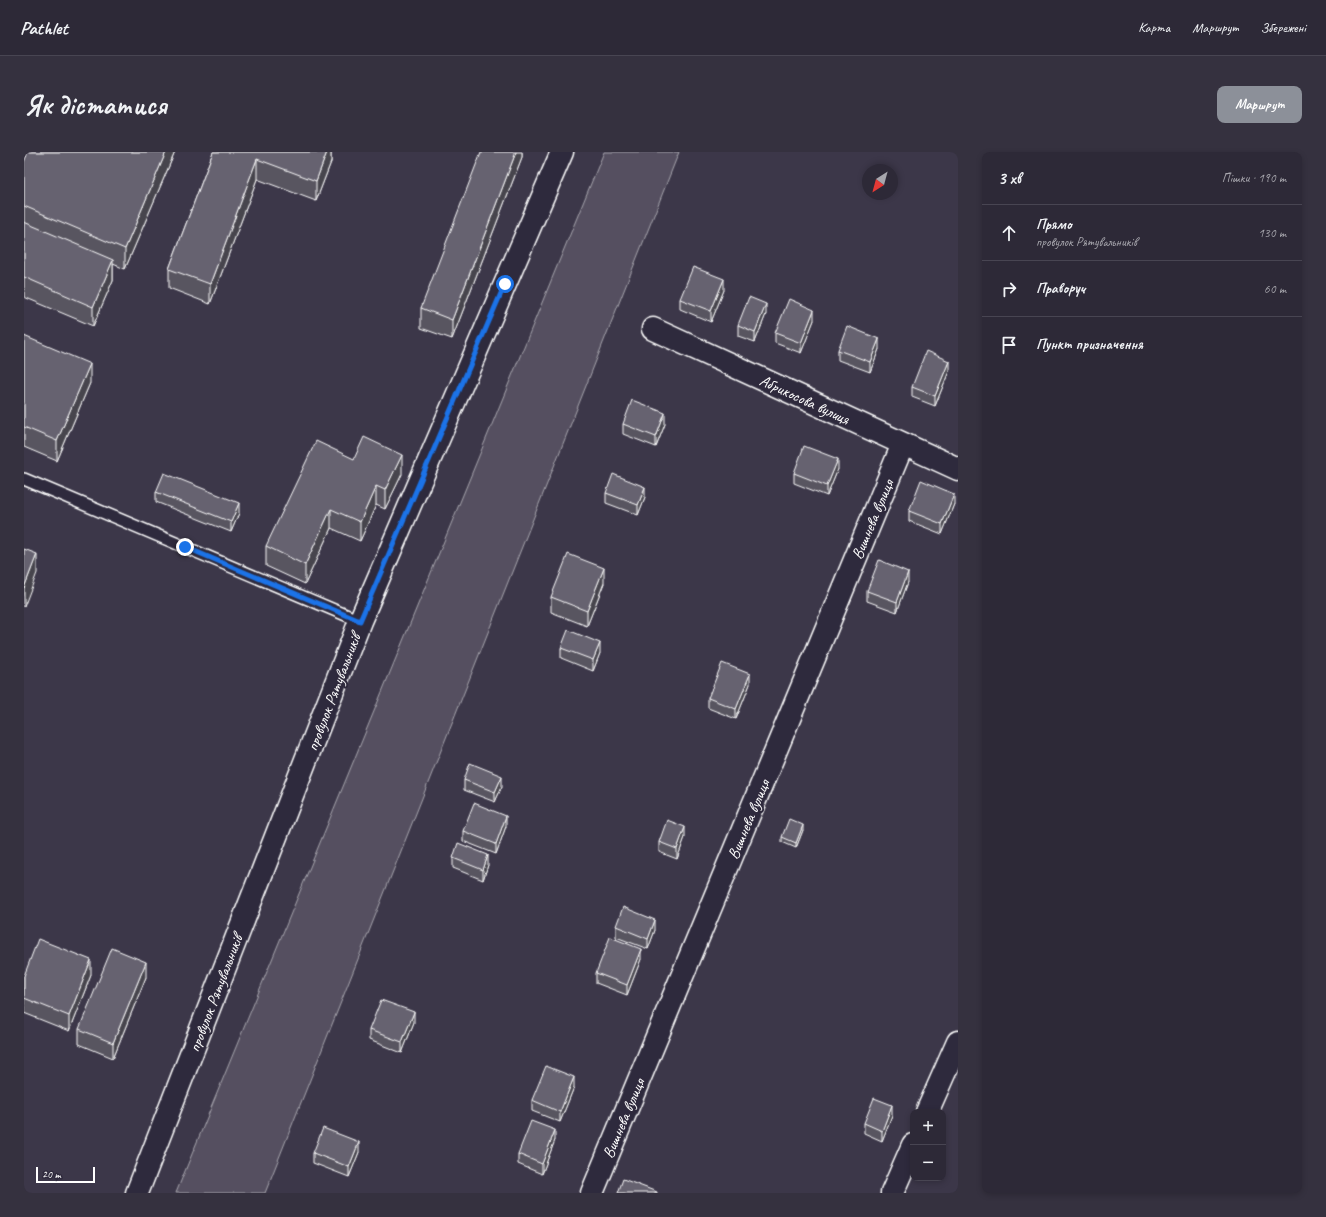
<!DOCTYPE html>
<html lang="uk">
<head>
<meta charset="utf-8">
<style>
  body { margin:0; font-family:Caveat,sans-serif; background:#35313f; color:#f1f3f6 }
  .controls { position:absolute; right:12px; bottom:12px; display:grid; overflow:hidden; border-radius:8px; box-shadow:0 2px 6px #0003 }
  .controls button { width:36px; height:36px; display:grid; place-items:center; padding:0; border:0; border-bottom:1px solid #484552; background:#2d2937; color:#f1f3f6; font:20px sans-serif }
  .compass { position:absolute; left:838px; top:12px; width:36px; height:36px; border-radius:50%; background:#2d2937; box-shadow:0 2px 6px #0003; rotate:216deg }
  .scale { position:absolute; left:12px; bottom:10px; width:59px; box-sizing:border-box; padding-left:4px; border:2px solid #fff; border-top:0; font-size:11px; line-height:14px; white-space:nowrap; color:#fff; -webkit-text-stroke:3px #2f2a3d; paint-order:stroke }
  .stop { position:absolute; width:12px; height:12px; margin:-9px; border:3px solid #1a73e8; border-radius:50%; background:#fff }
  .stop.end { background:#1a73e8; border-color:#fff; box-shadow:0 1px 4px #0008 }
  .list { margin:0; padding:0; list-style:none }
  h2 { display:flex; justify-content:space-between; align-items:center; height:52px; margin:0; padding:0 16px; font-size:17px }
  h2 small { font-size:13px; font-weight:400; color:#a7a6ad }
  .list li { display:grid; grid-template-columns:26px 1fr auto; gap:12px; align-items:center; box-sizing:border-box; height:56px; padding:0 16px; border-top:1px solid #484552 }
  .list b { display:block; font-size:15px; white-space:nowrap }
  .list p { margin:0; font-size:13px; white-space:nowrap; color:#a7a6ad }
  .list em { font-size:13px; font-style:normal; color:#a7a6ad }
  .icon { flex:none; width:22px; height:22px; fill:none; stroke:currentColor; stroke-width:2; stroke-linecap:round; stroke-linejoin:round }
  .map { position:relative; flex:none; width:934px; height:1041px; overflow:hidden; border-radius:8px }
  header { display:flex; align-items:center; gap:24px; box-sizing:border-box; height:56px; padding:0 20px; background:#2d2937; border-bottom:1px solid #484552 }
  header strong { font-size:19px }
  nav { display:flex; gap:22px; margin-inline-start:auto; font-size:14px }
  .intro { display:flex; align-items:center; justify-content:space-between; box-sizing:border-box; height:96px; padding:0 24px }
  h1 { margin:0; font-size:28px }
  .button { padding:10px 18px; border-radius:8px; background:#8c9099; color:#fff; font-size:14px; font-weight:700 }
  main { display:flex; gap:24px; padding:0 24px }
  aside { flex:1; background:#2d2937; border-radius:8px; box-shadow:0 2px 6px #0003 }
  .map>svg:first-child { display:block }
  .green { fill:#555060; stroke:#aaa8b0 }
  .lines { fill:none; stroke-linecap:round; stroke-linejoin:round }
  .service-casing { stroke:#fff; stroke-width:14 }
  .minor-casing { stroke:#fff; stroke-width:25 }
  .service { stroke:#2f2a3d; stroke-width:11 }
  .minor { stroke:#2f2a3d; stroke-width:22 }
  .wall { fill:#585460; stroke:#fff }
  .shaded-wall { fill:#47454e; stroke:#fff }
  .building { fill:#666270; stroke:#fff }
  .route { stroke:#1a73e8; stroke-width:5 }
  .labels { text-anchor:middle; stroke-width:4; stroke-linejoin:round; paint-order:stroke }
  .street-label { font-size:16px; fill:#fff; stroke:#2f2a3d }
</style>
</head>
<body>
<header>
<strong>Pathlet</strong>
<nav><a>Карта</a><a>Маршрут</a><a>Збережені</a></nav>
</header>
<div class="intro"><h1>Як дістатися</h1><a class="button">Маршрут</a></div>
<main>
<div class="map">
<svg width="934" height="1041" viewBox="0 0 934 1041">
  <rect width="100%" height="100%" fill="#3c3749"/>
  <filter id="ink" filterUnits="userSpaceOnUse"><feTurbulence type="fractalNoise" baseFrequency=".025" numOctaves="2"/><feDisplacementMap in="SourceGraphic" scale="8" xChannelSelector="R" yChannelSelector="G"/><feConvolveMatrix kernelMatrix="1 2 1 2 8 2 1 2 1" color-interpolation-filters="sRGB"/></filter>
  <g filter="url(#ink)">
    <path class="green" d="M 580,0 L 655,0 L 241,1041 L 152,1041 Z"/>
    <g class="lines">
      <defs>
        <path id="service" d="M 0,327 L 336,469"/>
        <path id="minor" d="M 629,177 L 934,317
          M 903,960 L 934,890
          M 113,1041 L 336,469 L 538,0
          M 568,1041 L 879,292
          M 868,1041 L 889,993"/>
      </defs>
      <use href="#service" class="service-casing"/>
      <use href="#minor" class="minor-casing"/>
      <use href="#service" class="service"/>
      <use href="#minor" class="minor"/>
    </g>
    <path class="wall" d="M 4,0 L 151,0 L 101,117 L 89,112 L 89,128 L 69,174 L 0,145 L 0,10 Z
      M 189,0 L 307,0 L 307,10 L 292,49 L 233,27 L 186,152 L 145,136 L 145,117 Z
      M 498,0 L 498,5 L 428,187 L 397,176 L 397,156 Z
      M 700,138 L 687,170 L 656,157 L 656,147 Z
      M 742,162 L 731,190 L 714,184 L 714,173 Z
      M 790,168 L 777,201 L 751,191 L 751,181 Z
      M 0,184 L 66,231 L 33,309 L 0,295 Z
      M 855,197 L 846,220 L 814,208 L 814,198 Z
      M 925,219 L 911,254 L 888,245 L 888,235 Z
      M 599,272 L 641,272 L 632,295 L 599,282 Z
      M 330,307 L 378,322 L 361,357 L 352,353 L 336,389 L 307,376 L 281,432 L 242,414 L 242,394 Z
      M 814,317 L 803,344 L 770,331 L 770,321 Z
      M 132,340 L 215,361 L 207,380 L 132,350 Z
      M 582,341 L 621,345 L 614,363 L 582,351 Z
      M 930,352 L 918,382 L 885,369 L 885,359 Z
      M 884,430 L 873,460 L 843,449 L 843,439 Z
      M 580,431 L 563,474 L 527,460 L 527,445 Z
      M 537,496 L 576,501 L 569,519 L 537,506 Z
      M 726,532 L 712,567 L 684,556 L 684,546 Z
      M 440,628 L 478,634 L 471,650 L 440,638 Z
      M 482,674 L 472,702 L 439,689 L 439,679 Z
      M 779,678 L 772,696 L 758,690 L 758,685 Z
      M 661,685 L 653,707 L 635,700 L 635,690 Z
      M 429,706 L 464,713 L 459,728 L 429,716 Z
      M 592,774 L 631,778 L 624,797 L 592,785 Z
      M 617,807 L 603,843 L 572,831 L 572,821 Z
      M 67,823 L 45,879 L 0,861 L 0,824 Z
      M 122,825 L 89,906 L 55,892 L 55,877 Z
      M 390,870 L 378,901 L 345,888 L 345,878 Z
      M 550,935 L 536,970 L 508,959 L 508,948 Z
      M 868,963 L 858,989 L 840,981 L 840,971 Z
      M 531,988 L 518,1022 L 494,1012 L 494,1002 Z
      M 335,1000 L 325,1025 L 289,1011 L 289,1001 Z"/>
    <path class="shaded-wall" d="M 142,0 L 151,0 L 101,117 L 101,97 Z
      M 303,0 L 307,0 L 307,10 L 292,49 L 292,29 Z
      M 492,0 L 498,0 L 498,5 L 428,187 L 428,168 Z
      M 233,7 L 233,27 L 186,152 L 186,132 Z
      M 89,108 L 89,128 L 69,174 L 69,155 Z
      M 700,127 L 700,138 L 687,170 L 687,159 Z
      M 742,152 L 742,162 L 731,190 L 731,180 Z
      M 790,158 L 790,168 L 777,201 L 777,191 Z
      M 855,187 L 855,197 L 846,220 L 846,210 Z
      M 925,209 L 925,219 L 911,254 L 911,244 Z
      M 66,212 L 66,231 L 33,309 L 33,289 Z
      M 641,261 L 641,272 L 632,295 L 632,285 Z
      M 378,303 L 378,322 L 361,357 L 361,338 Z
      M 814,307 L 814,317 L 803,344 L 803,334 Z
      M 352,334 L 352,353 L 336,389 L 336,370 Z
      M 621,335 L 621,345 L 614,363 L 614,353 Z
      M 930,342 L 930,352 L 918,382 L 918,372 Z
      M 215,351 L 215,361 L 207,380 L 207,370 Z
      M 307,357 L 307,376 L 281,432 L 281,413 Z
      M 13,402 L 13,421 L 0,455 L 0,436 Z
      M 580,416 L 580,431 L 563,474 L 563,459 Z
      M 884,420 L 884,430 L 873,460 L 873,450 Z
      M 576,491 L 576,501 L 569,519 L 569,508 Z
      M 726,522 L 726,532 L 712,567 L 712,557 Z
      M 478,624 L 478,634 L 471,650 L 471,640 Z
      M 482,664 L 482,674 L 472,702 L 472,692 Z
      M 779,673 L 779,678 L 772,696 L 772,691 Z
      M 661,675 L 661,685 L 653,707 L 653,697 Z
      M 464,703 L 464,713 L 459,728 L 459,718 Z
      M 631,768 L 631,778 L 624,797 L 624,787 Z
      M 617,797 L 617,807 L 603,843 L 603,833 Z
      M 67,808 L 67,823 L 45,879 L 45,864 Z
      M 122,810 L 122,825 L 89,906 L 89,891 Z
      M 390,860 L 390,870 L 378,901 L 378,890 Z
      M 550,925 L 550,935 L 536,970 L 536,960 Z
      M 868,953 L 868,963 L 858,989 L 858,979 Z
      M 531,978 L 531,988 L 518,1022 L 518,1012 Z
      M 335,990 L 335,1000 L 325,1025 L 325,1015 Z"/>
    <path class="building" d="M 4,0 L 142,0 L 101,97 L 0,54 L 0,10 Z
      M 189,0 L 303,0 L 292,29 L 233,7 L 186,132 L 145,117 Z
      M 457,0 L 492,0 L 428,168 L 397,156 Z
      M 0,70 L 89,108 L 69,155 L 0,125 Z
      M 669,115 L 700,127 L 687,159 L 656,147 Z
      M 725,145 L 742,152 L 731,180 L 714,173 Z
      M 765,147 L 790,158 L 777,191 L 751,181 Z
      M 823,174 L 855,187 L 846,210 L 814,198 Z
      M 0,184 L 66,212 L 33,289 L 0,275 Z
      M 902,199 L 925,209 L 911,244 L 888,235 Z
      M 608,248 L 641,261 L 632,285 L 599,272 Z
      M 340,285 L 378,303 L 361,338 L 352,334 L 336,370 L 307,357 L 281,413 L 242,394 L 292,289 L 330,307 Z
      M 780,294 L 814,307 L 803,334 L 770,321 Z
      M 140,321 L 215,351 L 207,370 L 132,340 Z
      M 589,322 L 621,335 L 614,353 L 582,341 Z
      M 897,328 L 930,342 L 918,372 L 885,359 Z
      M 0,397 L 13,402 L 0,436 Z
      M 544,402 L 580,416 L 563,459 L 527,445 Z
      M 855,408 L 884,420 L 873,450 L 843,439 Z
      M 544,478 L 576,491 L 569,508 L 537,496 Z
      M 698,511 L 726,522 L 712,557 L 684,546 Z
      M 446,611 L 478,624 L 471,640 L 440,628 Z
      M 450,651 L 482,664 L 472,692 L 439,679 Z
      M 765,667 L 779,673 L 772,691 L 758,685 Z
      M 643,668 L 661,675 L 653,697 L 635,690 Z
      M 434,691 L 464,703 L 459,718 L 429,706 Z
      M 599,755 L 631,768 L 624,787 L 592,774 Z
      M 586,785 L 617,797 L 603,833 L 572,821 Z
      M 14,787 L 67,808 L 45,864 L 0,846 L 0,824 Z
      M 88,796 L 122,810 L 89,891 L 55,877 Z
      M 357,848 L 390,860 L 378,890 L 345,878 Z
      M 522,914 L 550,925 L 536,960 L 508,948 Z
      M 850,946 L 868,953 L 858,979 L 840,971 Z
      M 507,969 L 531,978 L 518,1012 L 494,1002 Z
      M 299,976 L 335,990 L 325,1015 L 289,1001 Z
      M 599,1027 L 633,1040 L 633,1041 L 594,1041 Z"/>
  </g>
  <g class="lines" filter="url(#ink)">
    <path class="route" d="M 161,395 L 336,469 L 481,132"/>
  </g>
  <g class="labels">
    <g class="street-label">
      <text transform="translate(781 247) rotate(25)" y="6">Абрикосова вулиця</text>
      <text transform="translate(848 367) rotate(-67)" y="6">Вишнева вулиця</text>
      <text transform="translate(309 540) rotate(-69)" y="6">провулок Рятувальників</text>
      <text transform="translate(724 667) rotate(-67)" y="6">Вишнева вулиця</text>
      <text transform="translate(191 841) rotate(-69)" y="6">провулок Рятувальників</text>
      <text transform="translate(599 966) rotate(-67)" y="6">Вишнева вулиця</text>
    </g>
  </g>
</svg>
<div class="controls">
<button>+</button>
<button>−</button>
</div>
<svg class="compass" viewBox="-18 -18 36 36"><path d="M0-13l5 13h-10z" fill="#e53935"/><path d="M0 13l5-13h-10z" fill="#a7a6ad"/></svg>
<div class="scale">20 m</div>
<div class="stop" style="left:481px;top:132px"></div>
<div class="stop end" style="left:161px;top:395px"></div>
</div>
<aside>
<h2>3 хв<small>Пішки · 190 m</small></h2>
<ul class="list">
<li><svg class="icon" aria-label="ahead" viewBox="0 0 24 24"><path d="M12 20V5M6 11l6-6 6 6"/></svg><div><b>Прямо</b><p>провулок Рятувальників</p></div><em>130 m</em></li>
<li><svg class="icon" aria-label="right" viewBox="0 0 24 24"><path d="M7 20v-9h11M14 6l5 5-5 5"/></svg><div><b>Праворуч</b></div><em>60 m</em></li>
<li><svg class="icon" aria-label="arrive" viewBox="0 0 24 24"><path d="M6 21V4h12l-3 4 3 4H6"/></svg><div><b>Пункт призначення</b></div></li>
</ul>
</aside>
</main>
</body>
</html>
